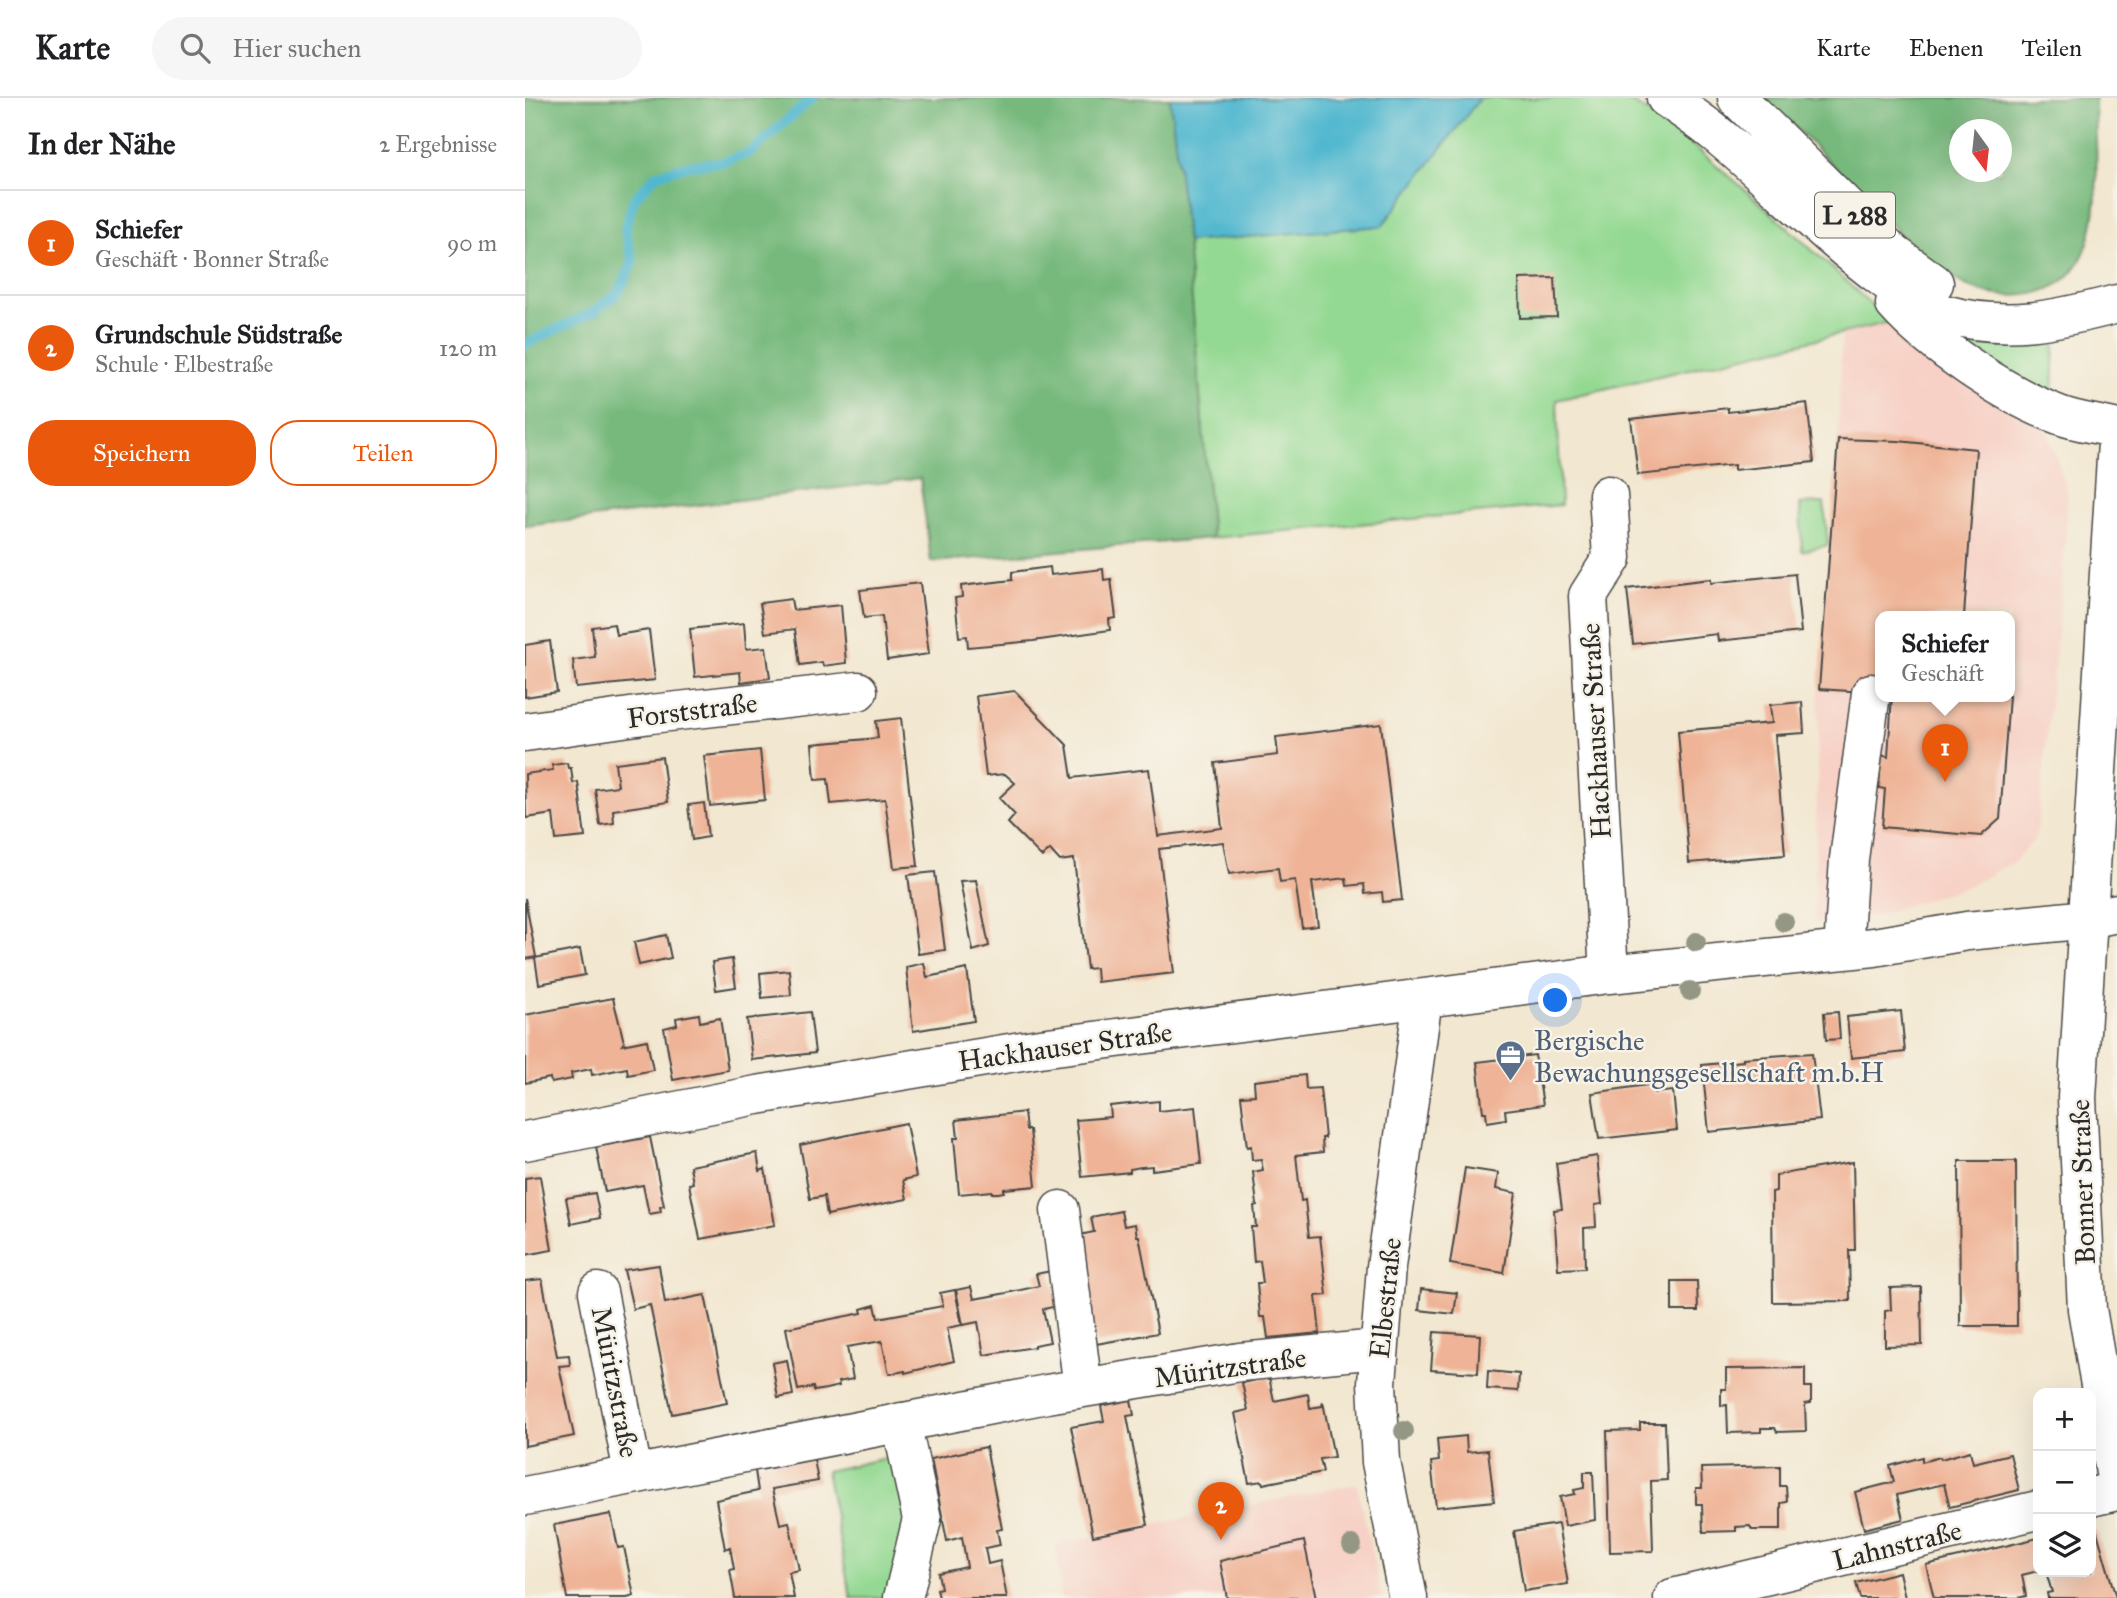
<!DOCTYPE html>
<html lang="de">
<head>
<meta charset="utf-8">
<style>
  body { margin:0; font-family:"IM FELL Great Primer",serif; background:#f6f6f6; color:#202124 }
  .controls { position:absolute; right:21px; bottom:21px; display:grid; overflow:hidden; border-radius:14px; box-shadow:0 7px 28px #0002 }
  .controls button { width:63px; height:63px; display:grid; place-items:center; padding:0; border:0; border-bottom:2px solid #e0e0e0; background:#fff; color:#202124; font:35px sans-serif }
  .compass { position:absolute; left:1424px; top:21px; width:63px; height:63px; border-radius:50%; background:#fff; box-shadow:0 7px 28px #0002; rotate:165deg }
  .you { position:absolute; left:1031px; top:903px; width:24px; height:24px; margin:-18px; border:5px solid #fff; border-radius:50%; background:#1a73e8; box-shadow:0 0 0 10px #1a73e833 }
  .badge { display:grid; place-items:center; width:46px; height:46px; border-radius:50%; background:#ea580c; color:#fff; font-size:23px; font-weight:700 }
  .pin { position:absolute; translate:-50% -58px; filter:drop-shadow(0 2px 4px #0008) }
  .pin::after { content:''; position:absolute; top:37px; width:24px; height:21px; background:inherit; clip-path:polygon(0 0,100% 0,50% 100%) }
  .popup { position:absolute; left:1350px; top:513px; width:140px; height:91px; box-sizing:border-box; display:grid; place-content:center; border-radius:14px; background:#fff; filter:drop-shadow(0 2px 5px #0005); font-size:23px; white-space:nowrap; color:#757577 }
  .popup b { font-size:26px; color:#202124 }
  .popup::after { content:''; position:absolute; left:50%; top:100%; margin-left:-14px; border:14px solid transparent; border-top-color:#fff }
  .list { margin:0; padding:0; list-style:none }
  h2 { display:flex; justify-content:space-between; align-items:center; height:91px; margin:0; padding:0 28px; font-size:30px }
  h2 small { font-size:23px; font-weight:400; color:#757577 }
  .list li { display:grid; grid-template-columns:46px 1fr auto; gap:21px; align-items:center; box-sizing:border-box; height:105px; padding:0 28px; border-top:2px solid #e0e0e0 }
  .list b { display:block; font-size:26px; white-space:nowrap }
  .list p { margin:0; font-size:23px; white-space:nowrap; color:#757577 }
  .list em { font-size:23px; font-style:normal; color:#757577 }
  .actions { display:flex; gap:14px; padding:21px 28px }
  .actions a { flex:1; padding:16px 0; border:2px solid #ea580c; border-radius:28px; text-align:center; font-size:24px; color:#ea580c }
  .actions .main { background:#ea580c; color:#fff }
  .icon { flex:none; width:38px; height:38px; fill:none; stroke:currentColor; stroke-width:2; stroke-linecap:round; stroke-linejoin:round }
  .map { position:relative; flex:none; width:1592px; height:1500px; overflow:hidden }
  header { display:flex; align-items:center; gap:42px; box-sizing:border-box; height:98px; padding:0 35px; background:#fff; border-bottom:2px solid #e0e0e0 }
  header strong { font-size:33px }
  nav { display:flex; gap:38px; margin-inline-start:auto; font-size:24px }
  .search { width:490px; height:63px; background:#f6f6f6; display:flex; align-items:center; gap:18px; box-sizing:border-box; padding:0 24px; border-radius:38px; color:#757577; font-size:26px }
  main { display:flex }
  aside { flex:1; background:#fff }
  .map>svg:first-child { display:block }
  .built { fill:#f7d1c6; fill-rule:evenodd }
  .green { fill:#94d993; stroke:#60825f; stroke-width:2 }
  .forest { fill:#77b97d; stroke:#517254; stroke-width:2; fill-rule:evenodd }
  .water { fill:#50b7cf; stroke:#3e717d; stroke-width:2 }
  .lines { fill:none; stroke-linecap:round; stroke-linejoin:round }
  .stream { stroke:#50b7cf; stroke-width:10 }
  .building { fill:#efb497 }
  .minor-casing { stroke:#494744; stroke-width:41 }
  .major-casing { stroke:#494744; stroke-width:41 }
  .minor { stroke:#fff; stroke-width:38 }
  .major { stroke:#fff; stroke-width:38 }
  .tree { fill:#939784 }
  .labels { text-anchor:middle; stroke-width:5; stroke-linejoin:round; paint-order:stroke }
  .shield { fill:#f7f3e8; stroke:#686764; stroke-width:2 }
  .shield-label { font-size:26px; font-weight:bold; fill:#2b2b2b }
  .street-label { font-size:28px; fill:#2b2b2b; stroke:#f7f3e8 }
  .service-label { font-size:28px; fill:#4e5e75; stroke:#f7f3e8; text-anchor:start }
</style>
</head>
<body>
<header>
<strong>Karte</strong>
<div class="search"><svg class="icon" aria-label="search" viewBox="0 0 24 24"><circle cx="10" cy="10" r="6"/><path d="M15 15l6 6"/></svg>Hier suchen</div>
<nav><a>Karte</a><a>Ebenen</a><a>Teilen</a></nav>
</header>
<main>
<aside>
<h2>In der Nähe<small>2 Ergebnisse</small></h2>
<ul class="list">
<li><span class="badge">1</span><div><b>Schiefer</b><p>Geschäft · Bonner Straße</p></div><em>90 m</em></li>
<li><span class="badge">2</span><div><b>Grundschule Südstraße</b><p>Schule · Elbestraße</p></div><em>120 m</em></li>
</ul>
<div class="actions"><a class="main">Speichern</a><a>Teilen</a></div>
</aside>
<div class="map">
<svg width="1592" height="1500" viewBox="0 0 1592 1500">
  <rect width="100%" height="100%" fill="#f7f3e8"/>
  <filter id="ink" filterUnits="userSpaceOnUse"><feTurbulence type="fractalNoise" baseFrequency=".0143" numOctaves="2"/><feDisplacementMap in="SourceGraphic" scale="14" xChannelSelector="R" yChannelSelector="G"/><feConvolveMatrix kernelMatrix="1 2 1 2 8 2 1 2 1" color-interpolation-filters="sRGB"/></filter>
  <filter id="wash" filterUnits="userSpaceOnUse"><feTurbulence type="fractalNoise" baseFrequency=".00686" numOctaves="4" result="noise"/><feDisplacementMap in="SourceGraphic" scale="28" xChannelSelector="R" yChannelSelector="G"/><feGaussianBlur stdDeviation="1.57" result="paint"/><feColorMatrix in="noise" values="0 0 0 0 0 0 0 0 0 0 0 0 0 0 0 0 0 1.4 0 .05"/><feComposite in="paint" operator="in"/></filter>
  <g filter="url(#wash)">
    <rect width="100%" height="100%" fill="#f2e7d0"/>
    <path class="built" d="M 1365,224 L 1520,327 L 1543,394 L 1536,498 L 1513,726 L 1510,741 L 1489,764 L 1441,789 L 1348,818 L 1289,826 L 1294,592 L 1313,341 L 1317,235 ZM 1355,518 L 1485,518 L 1485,598 L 1355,598 Z
      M 832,1386 L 857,1500 L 537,1500 L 530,1446 Z"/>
    <path class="green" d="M 645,0 L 1097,0 C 1132,16 1168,47 1197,72 C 1255,121 1310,173 1365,224 L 1032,302 L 1036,407 L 687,440 L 662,144 Z
      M 1426,238 L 1530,245 L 1528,295 L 1427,247 Z
      M 1299,405 L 1303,447 L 1277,453 L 1275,406 Z
      M 375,1357 L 386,1418 L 366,1500 L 326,1500 L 301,1373 Z"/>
    <path class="forest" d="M 0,0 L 645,0 L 662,144 L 687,440 L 406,464 L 395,380 L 0,428 Z
      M 1239,0 L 1570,0 C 1570,42 1576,98 1565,138 C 1558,165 1542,187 1515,194 C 1494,200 1467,199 1447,190 C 1408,173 1378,139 1349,109 C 1313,72 1277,35 1239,0 ZM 1434,32 L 1476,32 L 1476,74 L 1434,74 Z"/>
    <path class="water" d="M 645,0 L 955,0 L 857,128 L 662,144 Z"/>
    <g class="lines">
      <path class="stream" d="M 0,246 L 68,214 L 93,195 L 108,164 L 100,131 L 109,101 L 131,77 L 164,67 L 197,64 L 225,55 L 287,0"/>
    </g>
    <g id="blocks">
      <path class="building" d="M 1030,180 L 1032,219 L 995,220 L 994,181 Z
        M 1282,305 L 1289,364 L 1209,372 L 1209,367 L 1113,377 L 1106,321 L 1203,310 L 1203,314 Z
        M 1313,341 L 1373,343 L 1451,351 L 1439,518 L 1355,518 L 1355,595 L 1294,591 Z
        M 525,469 L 526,477 L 578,471 L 579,482 L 586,481 L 591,520 L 584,521 L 585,532 L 508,543 L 443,549 L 442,538 L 434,539 L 430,500 L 437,499 L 436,488 L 487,482 L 487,474 Z
        M 1270,476 L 1276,534 L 1193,543 L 1192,536 L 1108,546 L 1102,491 L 1186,481 L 1186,485 Z
        M 395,485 L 404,556 L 362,562 L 357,518 L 339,520 L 335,492 Z
        M 266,501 L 268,512 L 316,507 L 321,565 L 298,568 L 297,564 L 275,567 L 270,531 L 240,535 L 235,505 Z
        M 219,525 L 221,551 L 241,549 L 245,580 L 216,584 L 215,574 L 170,579 L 165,531 Z
        M 89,526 L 91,537 L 124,532 L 130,582 L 51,590 L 48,562 L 70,559 L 67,529 Z
        M 25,543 L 32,594 L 0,599 L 0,547 Z
        M 490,593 L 542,647 L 547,680 L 624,671 L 633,738 L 697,730 L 690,665 L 753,657 L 751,639 L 856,626 L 877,802 L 858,804 L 857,794 L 840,796 L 839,786 L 822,788 L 821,780 L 787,784 L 793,828 L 777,830 L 770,782 L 755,784 L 753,770 L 704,776 L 698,744 L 634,751 L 649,875 L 572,884 L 571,870 L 562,871 L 549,761 L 535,763 L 525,752 L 517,759 L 483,725 L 490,717 L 474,700 L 490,685 L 480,676 L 461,678 L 451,598 Z
        M 1367,598 L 1484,598 L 1475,721 L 1456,738 L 1357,729 L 1360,691 L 1354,690 L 1356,657 L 1363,659 Z
        M 1277,604 L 1279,635 L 1250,637 L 1260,757 L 1164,765 L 1153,633 L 1247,625 L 1245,607 Z
        M 376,620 L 393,768 L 369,770 L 360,701 L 306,706 L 303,681 L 290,682 L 287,646 L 353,640 L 351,623 Z
        M 235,652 L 240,702 L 185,708 L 179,658 Z
        M 137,659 L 143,704 L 88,712 L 89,725 L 75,727 L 70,691 L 93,688 L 90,665 Z
        M 42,665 L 43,670 L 46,670 L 48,685 L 53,684 L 60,739 L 31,742 L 28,716 L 1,720 L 0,676 L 28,672 L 27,667 Z
        M 179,705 L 183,739 L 167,742 L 163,707 Z
        M 410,774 L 420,852 L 393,856 L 383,777 Z
        M 451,782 L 464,848 L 448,853 L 435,783 Z
        M 0,800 L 11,859 L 0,861 Z
        M 141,837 L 146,860 L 114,867 L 109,844 Z
        M 55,851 L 60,877 L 14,886 L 10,860 Z
        M 207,861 L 211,889 L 191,892 L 187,864 Z
        M 399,865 L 402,879 L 442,871 L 449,923 L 388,933 L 381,869 Z
        M 264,872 L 266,897 L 237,900 L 235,875 Z
        M 88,900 L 99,944 L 97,947 L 122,942 L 128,972 L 103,977 L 102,970 L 67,977 L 66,971 L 46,975 L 47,981 L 26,985 L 25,980 L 0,985 L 0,917 Z
        M 1376,913 L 1380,954 L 1326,960 L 1322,919 Z
        M 285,914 L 290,955 L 227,962 L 222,921 Z
        M 1313,914 L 1315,941 L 1301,942 L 1299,915 Z
        M 174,916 L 175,924 L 195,920 L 203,972 L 148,982 L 139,930 L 152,927 L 151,920 Z
        M 1287,955 L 1295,1022 L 1184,1034 L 1177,967 L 1218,963 L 1218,960 Z
        M 1010,957 L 1018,1007 L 980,1012 L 981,1021 L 962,1024 L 961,1014 L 958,1014 L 952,964 Z
        M 780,977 L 781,991 L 795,990 L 800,1040 L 797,1040 L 798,1054 L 771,1057 L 776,1103 L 780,1102 L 784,1139 L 795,1138 L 802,1197 L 791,1198 L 795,1235 L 743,1240 L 740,1219 L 735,1219 L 732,1185 L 738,1185 L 735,1163 L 729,1164 L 726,1129 L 731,1129 L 729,1108 L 732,1107 L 728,1074 L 738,1072 L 736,1061 L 727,1062 L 726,1048 L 722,1049 L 716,998 L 730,997 L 729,983 Z
        M 1129,986 L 1129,995 L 1148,993 L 1152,1032 L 1074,1041 L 1067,995 Z
        M 634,1003 L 634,1013 L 670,1009 L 676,1066 L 627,1072 L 627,1068 L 616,1069 L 605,1071 L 605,1074 L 557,1079 L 551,1022 L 586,1019 L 585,1008 Z
        M 499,1014 L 501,1032 L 505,1032 L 511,1088 L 479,1091 L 479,1094 L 473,1095 L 467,1095 L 467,1093 L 434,1096 L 429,1040 L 433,1040 L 431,1022 Z
        M 381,1025 L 391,1079 L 378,1082 L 382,1101 L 302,1117 L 299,1098 L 285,1101 L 275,1047 Z
        M 125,1039 L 139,1108 L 135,1109 L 136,1114 L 124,1116 L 118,1087 L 80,1094 L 71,1049 Z
        M 232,1055 L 235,1073 L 240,1071 L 250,1127 L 175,1141 L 164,1086 L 168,1085 L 165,1068 Z
        M 1072,1058 L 1077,1106 L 1070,1107 L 1071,1129 L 1059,1130 L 1060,1170 L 1033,1171 L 1029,1112 L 1037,1111 L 1031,1065 Z
        M 1434,1063 L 1491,1063 L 1492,1228 L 1435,1228 Z
        M 1328,1064 L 1330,1152 L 1324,1152 L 1325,1203 L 1248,1204 L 1247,1094 L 1251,1093 L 1251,1077 Z
        M 940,1070 L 973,1075 L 971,1091 L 991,1095 L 979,1175 L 925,1166 Z
        M 15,1078 L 27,1152 L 0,1157 L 0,1080 Z
        M 70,1095 L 75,1120 L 46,1126 L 41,1100 Z
        M 596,1113 L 599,1128 L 610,1126 L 612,1138 L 614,1138 L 633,1235 L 571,1246 L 550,1138 L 569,1134 L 566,1119 Z
        M 134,1167 L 140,1205 L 180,1197 L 202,1305 L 147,1316 L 125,1207 L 108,1211 L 99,1172 Z
        M 526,1173 L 533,1208 L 518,1211 L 525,1244 L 509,1247 L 509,1249 L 459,1257 L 453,1224 L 438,1227 L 431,1192 L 446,1189 L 449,1201 L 482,1195 L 514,1188 L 511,1176 Z
        M 17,1181 L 32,1258 L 44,1257 L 45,1267 L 34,1268 L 49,1338 L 0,1348 L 0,1183 Z
        M 1147,1183 L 1172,1183 L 1173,1213 L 1147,1213 Z
        M 1396,1189 L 1397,1247 L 1360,1248 L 1360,1213 L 1366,1212 L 1365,1190 Z
        M 896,1191 L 932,1195 L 929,1216 L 894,1212 Z
        M 430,1192 L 437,1227 L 422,1230 L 429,1263 L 380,1275 L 380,1273 L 364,1276 L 357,1243 L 322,1249 L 328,1281 L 313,1284 L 314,1288 L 301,1291 L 289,1293 L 288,1289 L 273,1292 L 261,1230 L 337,1215 L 336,1211 L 350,1207 L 353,1220 L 418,1208 L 415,1195 Z
        M 909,1234 L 955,1237 L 953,1275 L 906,1272 Z
        M 262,1262 L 268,1297 L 253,1300 L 247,1265 Z
        M 1280,1270 L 1280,1289 L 1286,1289 L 1286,1305 L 1280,1306 L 1281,1333 L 1252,1334 L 1250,1330 L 1236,1330 L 1236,1334 L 1203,1335 L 1202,1307 L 1196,1308 L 1196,1291 L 1201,1291 L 1201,1271 Z
        M 963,1273 L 994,1276 L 993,1293 L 962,1291 Z
        M 744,1279 L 749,1303 L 783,1296 L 785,1310 L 797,1308 L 798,1304 L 809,1359 L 795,1361 L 798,1374 L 738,1386 L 737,1383 L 724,1385 L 710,1315 L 723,1312 L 717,1285 Z
        M 606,1302 L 609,1317 L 602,1318 L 623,1427 L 568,1438 L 546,1329 L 579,1323 L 576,1308 Z
        M 1115,1325 L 1140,1325 L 1142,1382 L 1126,1383 L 1128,1453 L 1085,1454 L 1082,1333 L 1115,1332 Z
        M 941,1338 L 942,1354 L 963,1352 L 969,1403 L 911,1409 L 906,1364 L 914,1363 L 912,1341 Z
        M 461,1349 L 477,1431 L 472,1432 L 475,1447 L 460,1450 L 463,1466 L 475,1463 L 482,1500 L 414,1500 L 412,1491 L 416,1490 L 413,1475 L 442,1469 L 437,1439 L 422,1443 L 406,1361 Z
        M 1445,1353 L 1448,1365 L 1485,1356 L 1494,1392 L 1425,1409 L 1419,1386 L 1372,1397 L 1378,1421 L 1339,1431 L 1330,1394 L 1369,1384 L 1365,1368 L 1397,1359 L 1397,1364 L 1415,1359 L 1416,1361 Z
        M 288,1356 L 293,1383 L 247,1391 L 255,1426 L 264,1424 L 274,1472 L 264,1474 L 269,1500 L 210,1500 L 205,1472 L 209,1471 L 205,1449 L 200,1451 L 191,1402 L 233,1393 L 229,1366 Z
        M 1255,1368 L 1255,1388 L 1261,1388 L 1262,1404 L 1256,1405 L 1256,1432 L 1227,1432 L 1225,1428 L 1211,1429 L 1211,1433 L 1178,1434 L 1177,1406 L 1171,1406 L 1171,1390 L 1177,1390 L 1176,1370 Z
        M 1059,1374 L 1068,1374 L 1070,1422 L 1040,1428 L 1035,1399 L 1050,1396 L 1049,1392 L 1059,1390 Z
        M 86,1416 L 93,1450 L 99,1449 L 109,1498 L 102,1500 L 42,1500 L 29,1427 Z
        M 1033,1426 L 1043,1486 L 999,1493 L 989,1433 Z
        M 1566,1430 L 1572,1434 L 1591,1500 L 1523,1500 L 1522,1495 L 1527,1494 L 1521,1474 L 1566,1474 Z
        M 1513,1440 L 1513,1473 L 1497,1477 L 1501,1498 L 1493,1500 L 1409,1500 L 1401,1467 Z
        M 779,1443 L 791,1500 L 702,1500 L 695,1463 Z
        M 1374,1474 L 1380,1500 L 1335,1500 L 1331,1485 Z"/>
    </g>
  </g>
  <g filter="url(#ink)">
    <use href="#blocks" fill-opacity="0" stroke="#494744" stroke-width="2"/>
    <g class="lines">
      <defs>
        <path id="minor" d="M 1083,397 L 1087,460 L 1063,498 L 1084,876
          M 0,634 L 126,616 L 333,593
          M 1318,852 L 1324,761 L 1346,595
          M 0,1043 L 232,997 L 515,950 L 1084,876 L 1349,849 L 1442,833 L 1564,821 L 1592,815
          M 535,1112 L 558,1290
          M 73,1194 L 108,1375
          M 376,1324 L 397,1421 L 378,1500
          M 0,1398 L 522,1296 L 715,1264 L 853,1251
          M 1566,1399 L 1592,1393
          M 883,1500 L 856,1364 L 852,1285 L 861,1169 L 898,900
          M 1148,1500 L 1513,1412"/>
        <path id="major" d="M 1141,0 C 1156,10 1171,20 1185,31 C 1245,79 1297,136 1359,181 C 1377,194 1397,210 1419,216 C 1482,233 1531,222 1592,206
          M 1212,0 L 1369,156 L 1409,185
          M 1370,206 C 1407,248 1482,298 1534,317 C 1552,324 1573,326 1592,331
          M 1592,344 L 1552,1000 L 1562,1211 L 1592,1386"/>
      </defs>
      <use href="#minor" class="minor-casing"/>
      <use href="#major" class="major-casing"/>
      <use href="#minor" class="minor"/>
      <use href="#major" class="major"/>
    </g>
    <g class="tree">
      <circle cx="1259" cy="824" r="10"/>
      <circle cx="1171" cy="844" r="10"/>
      <circle cx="1165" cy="893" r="10"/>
      <circle cx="879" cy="1333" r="10"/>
      <circle cx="827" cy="1447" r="10"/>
    </g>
  </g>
  <defs>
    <symbol id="office-pin" viewBox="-11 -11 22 30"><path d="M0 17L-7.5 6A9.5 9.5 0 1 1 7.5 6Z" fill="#5c6f8a" stroke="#f7f3e8"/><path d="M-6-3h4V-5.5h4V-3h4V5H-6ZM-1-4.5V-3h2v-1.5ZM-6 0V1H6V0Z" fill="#fff"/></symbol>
  </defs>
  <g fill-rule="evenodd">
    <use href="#office-pin" x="968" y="940" width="35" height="47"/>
  </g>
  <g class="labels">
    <rect class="shield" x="1290" y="94.5" width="80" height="45" rx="5"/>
    <g class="shield-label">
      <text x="1330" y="126">L 288</text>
    </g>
    <g class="street-label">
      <text transform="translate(167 612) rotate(-7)" y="10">Forststraße</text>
      <text transform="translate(1070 633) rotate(-93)" y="10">Hackhauser Straße</text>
      <text transform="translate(540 948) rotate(-8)" y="10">Hackhauser Straße</text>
      <text transform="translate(1557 1084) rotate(-92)" y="10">Bonner Straße</text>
      <text transform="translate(860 1200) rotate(-84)" y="10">Elbestraße</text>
      <text transform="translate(705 1269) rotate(-8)" y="10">Müritzstraße</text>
      <text transform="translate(91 1284) rotate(79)" y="10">Müritzstraße</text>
      <text transform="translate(1372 1447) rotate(-14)" y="10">Lahnstraße</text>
    </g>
    <g class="service-label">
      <text x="1009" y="952">Bergische<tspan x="1009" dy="32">Bewachungsgesellschaft m.b.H</tspan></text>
    </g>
  </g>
</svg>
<div class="controls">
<button>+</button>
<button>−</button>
<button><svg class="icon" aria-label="layers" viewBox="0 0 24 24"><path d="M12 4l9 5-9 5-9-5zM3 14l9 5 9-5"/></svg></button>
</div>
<svg class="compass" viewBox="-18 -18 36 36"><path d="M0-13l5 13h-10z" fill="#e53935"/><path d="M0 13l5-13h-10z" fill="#757577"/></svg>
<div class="you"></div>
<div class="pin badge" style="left:1420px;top:684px">1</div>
<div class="popup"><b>Schiefer</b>Geschäft</div>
<div class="pin badge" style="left:696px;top:1442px">2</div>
</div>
</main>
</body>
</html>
